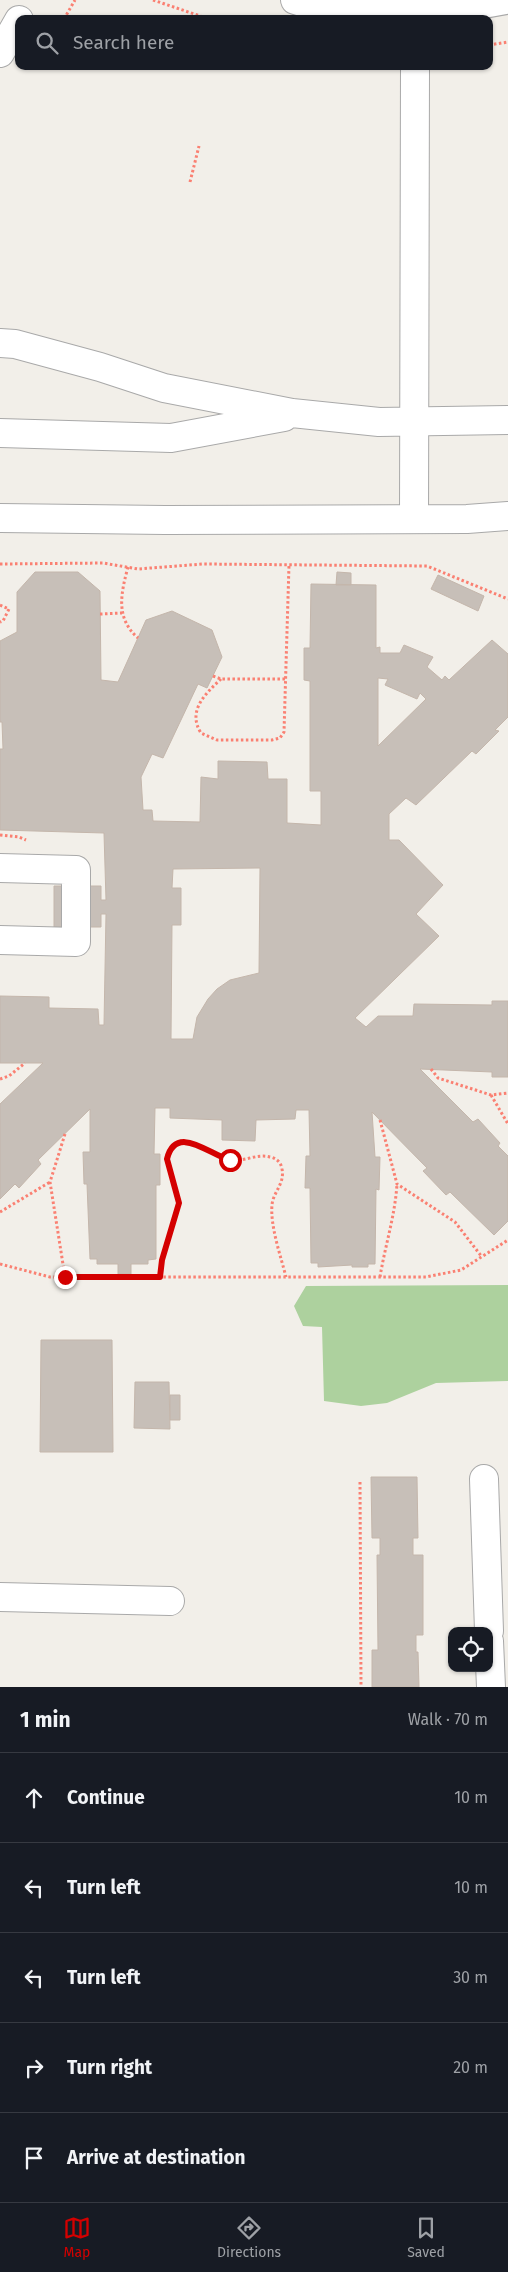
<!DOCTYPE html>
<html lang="en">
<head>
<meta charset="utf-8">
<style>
  body { margin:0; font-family:"Fira Sans",sans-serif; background:#20242c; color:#f1f3f6 }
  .controls { position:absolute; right:15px; bottom:15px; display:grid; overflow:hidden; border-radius:10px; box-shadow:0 1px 4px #0004 }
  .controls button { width:45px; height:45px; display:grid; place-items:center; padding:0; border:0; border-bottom:1px solid #363941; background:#171b24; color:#f1f3f6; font:25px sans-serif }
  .stop { position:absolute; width:15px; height:15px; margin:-11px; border:4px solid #d40000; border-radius:50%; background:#fff }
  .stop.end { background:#d40000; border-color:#fff; box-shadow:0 1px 5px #0008 }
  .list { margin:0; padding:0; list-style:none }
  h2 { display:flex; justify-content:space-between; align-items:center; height:65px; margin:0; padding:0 20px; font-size:21px }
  h2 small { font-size:16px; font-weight:400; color:#9ea1a6 }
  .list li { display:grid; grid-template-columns:32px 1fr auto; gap:15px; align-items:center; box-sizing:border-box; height:90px; padding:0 20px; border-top:1px solid #363941 }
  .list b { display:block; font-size:19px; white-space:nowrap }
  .list em { font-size:16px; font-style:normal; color:#9ea1a6 }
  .icon { flex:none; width:28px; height:28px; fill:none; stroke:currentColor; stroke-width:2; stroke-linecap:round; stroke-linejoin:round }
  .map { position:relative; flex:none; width:508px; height:1687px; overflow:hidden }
  .search { position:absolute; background:#171b24; box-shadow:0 1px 4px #0004; left:15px; right:15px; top:15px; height:55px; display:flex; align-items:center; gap:12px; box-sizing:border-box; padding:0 18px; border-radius:10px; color:#9ea1a6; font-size:19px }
  .sheet { height:515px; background:#171b24 }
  nav { display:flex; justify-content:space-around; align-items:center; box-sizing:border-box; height:70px; border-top:1px solid #363941; background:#171b24; font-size:14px; color:#9ea1a6 }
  nav a { display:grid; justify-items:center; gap:2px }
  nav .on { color:#d40000 }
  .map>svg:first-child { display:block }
  .forest { fill:#add19e }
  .building { fill:#c7bfb8; stroke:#c4b6ab; fill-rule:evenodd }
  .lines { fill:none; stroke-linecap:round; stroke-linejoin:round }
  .minor-casing { stroke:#a9a9a9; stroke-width:30 }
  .path { stroke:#fa8072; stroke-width:3; stroke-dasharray:2.5 2.5; stroke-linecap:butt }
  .minor { stroke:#fff; stroke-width:28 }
  .route { stroke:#d40000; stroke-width:6 }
</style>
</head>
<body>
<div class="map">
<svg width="508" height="1687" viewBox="0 0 508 1687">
  <rect width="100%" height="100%" fill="#f2efe9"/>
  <path class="forest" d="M 508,1285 L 508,1381 L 436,1383 L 387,1403 L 361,1406 L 324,1401 L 322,1327 L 303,1326 L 294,1306 L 306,1286 Z"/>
  <path class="building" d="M 35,572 L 78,572 L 100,591 L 101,680 L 118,682 L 146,620 L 172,611 L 212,630 L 222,657 L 207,688 L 198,684 L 163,758 L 152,754 L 141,777 L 143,810 L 152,810 L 153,821 L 200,822 L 201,777 L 218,779 L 218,761 L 267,762 L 268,779 L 287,779 L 287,823 L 321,825 L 321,791 L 310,791 L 310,681 L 304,680 L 304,648 L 310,648 L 311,584 L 376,585 L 376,648 L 380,647 L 380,653 L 400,653 L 404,645 L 433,657 L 427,667 L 442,680 L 445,676 L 449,680 L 492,640 L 508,654 L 508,717 L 495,730 L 499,731 L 476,754 L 472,751 L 416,805 L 406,798 L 389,814 L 389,840 L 399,840 L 443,885 L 416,914 L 439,936 L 355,1018 L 366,1027 L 378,1016 L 413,1016 L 414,1004 L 492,1005 L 492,1001 L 508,1001 L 508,1077 L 492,1077 L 492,1072 L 420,1069 L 473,1122 L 478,1119 L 500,1143 L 498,1146 L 508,1156 L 508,1221 L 494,1235 L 450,1192 L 446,1195 L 423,1171 L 427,1168 L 372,1112 L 375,1157 L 380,1157 L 379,1190 L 376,1189 L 375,1264 L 368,1264 L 368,1267 L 352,1267 L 352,1265 L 318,1267 L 318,1263 L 311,1263 L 310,1188 L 305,1188 L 306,1156 L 310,1156 L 309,1110 L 296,1110 L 295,1119 L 256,1120 L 255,1141 L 222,1140 L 222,1120 L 170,1118 L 170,1108 L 155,1108 L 154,1154 L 160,1154 L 160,1185 L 156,1185 L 156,1259 L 148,1260 L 148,1264 L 131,1264 L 131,1274 L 118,1274 L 118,1264 L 97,1264 L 97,1259 L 90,1259 L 87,1184 L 84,1184 L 83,1152 L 90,1152 L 90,1109 L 38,1160 L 41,1164 L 19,1188 L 15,1184 L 0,1199 L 0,1104 L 43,1063 L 0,1063 L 0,996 L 49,997 L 49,1008 L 98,1009 L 99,1025 L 104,1025 L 106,914 L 101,914 L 101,927 L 54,927 L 54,886 L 101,886 L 101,900 L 106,900 L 104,833 L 0,830 L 0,749 L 3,749 L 2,722 L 0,722 L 0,641 L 17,632 L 17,592 ZM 378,678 L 388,679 L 385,685 L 417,699 L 420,693 L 426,699 L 378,746 ZM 260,868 L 259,973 L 230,980 L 217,989 L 208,999 L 197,1017 L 193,1039 L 171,1039 L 172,925 L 181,925 L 181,888 L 172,888 L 173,869 Z
    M 337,572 L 351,573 L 351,585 L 336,585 Z
    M 438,575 L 484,596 L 478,611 L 431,589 Z
    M 41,1340 L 112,1340 L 113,1452 L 40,1452 Z
    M 135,1382 L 169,1382 L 170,1429 L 134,1428 Z
    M 170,1395 L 180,1395 L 180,1420 L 170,1420 Z
    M 371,1477 L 417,1477 L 418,1538 L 413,1538 L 413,1555 L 423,1555 L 423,1635 L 416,1635 L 416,1652 L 418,1652 L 419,1687 L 372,1687 L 372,1650 L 378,1650 L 377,1555 L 380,1555 L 380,1538 L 372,1538 Z"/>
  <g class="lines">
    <defs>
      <path id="minor" d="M 295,0 L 314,6 L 445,11 L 506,0
        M 0,53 L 19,20
        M 0,343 L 15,344 L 100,367 L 164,388 L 292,413 L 379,422 L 508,420
        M 0,433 L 171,438 L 284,417
        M 0,518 L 165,520 L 467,519 L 508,516
        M 414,519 L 415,66
        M 0,868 L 76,870 L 76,942 L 0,940
        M 484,1479 L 489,1631
        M 0,1597 L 170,1601
        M 489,1641 L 491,1687"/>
    </defs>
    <use href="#minor" class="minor-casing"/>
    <path class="path" d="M 153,0 L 209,19
      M 64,19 L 75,0
      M 489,45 L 508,42
      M 190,182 L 199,146
      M 0,564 L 103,563 L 138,569 L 203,564 L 427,566 L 508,599
      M 128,567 C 121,593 115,618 138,638
      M 0,605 L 9,609 L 3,621 L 0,622
      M 100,614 L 122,613
      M 213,676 L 221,679 L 285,679
      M 221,679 C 205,694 187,711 201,733 L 217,740 L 272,740 L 280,738 L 284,732 L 289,565
      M 0,835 L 19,837 L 26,840
      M 431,1069 L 438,1078 L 491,1095 L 508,1093
      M 0,1079 L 9,1076 L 25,1063
      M 491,1095 L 508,1124
      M 380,1120 L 397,1184 L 455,1222 L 482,1257
      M 65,1134 L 50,1182 L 65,1277
      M 0,1212 L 50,1182
      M 0,1264 L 50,1277 L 426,1277 L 461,1270 L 508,1240
      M 160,1277 L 162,1260 L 179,1203 L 167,1159 C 172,1142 186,1139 200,1146 C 213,1153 224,1161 239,1160 C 249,1159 260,1154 270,1157 C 276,1158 281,1162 282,1169 C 285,1184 273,1192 272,1205 C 270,1226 281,1257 286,1277
      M 380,1277 C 385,1246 395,1216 397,1184
      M 360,1482 L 361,1687"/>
    <use href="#minor" class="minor"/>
  </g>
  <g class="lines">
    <path class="route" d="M 65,1277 L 160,1277 L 162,1260 L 179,1203 L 167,1159 C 176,1123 210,1155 230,1160"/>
  </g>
</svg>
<div class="controls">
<button><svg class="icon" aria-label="locate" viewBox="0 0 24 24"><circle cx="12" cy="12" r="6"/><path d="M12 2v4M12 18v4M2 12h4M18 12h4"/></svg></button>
</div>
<div class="stop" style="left:230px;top:1160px"></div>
<div class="stop end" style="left:65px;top:1277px"></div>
<div class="search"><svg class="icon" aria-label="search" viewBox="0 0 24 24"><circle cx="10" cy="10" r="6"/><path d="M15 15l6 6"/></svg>Search here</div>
</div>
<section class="sheet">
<h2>1 min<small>Walk · 70 m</small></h2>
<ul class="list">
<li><svg class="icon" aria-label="ahead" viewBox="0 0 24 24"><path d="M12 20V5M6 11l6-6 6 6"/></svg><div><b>Continue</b></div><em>10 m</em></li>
<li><svg class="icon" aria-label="left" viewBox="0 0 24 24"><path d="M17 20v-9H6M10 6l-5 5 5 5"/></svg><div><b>Turn left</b></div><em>10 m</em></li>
<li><svg class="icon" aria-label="left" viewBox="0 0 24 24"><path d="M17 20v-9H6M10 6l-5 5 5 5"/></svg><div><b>Turn left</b></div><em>30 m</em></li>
<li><svg class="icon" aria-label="right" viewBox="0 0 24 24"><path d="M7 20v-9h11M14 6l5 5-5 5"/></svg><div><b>Turn right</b></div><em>20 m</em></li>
<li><svg class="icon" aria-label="arrive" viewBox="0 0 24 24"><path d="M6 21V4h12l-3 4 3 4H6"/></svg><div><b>Arrive at destination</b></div></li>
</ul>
</section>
<nav>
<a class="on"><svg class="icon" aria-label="map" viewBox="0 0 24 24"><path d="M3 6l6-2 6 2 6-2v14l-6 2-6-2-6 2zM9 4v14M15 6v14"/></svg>Map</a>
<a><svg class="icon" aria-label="directions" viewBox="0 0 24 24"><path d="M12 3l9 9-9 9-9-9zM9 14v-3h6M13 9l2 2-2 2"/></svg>Directions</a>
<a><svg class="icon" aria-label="saved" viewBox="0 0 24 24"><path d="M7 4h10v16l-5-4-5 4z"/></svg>Saved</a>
</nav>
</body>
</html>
